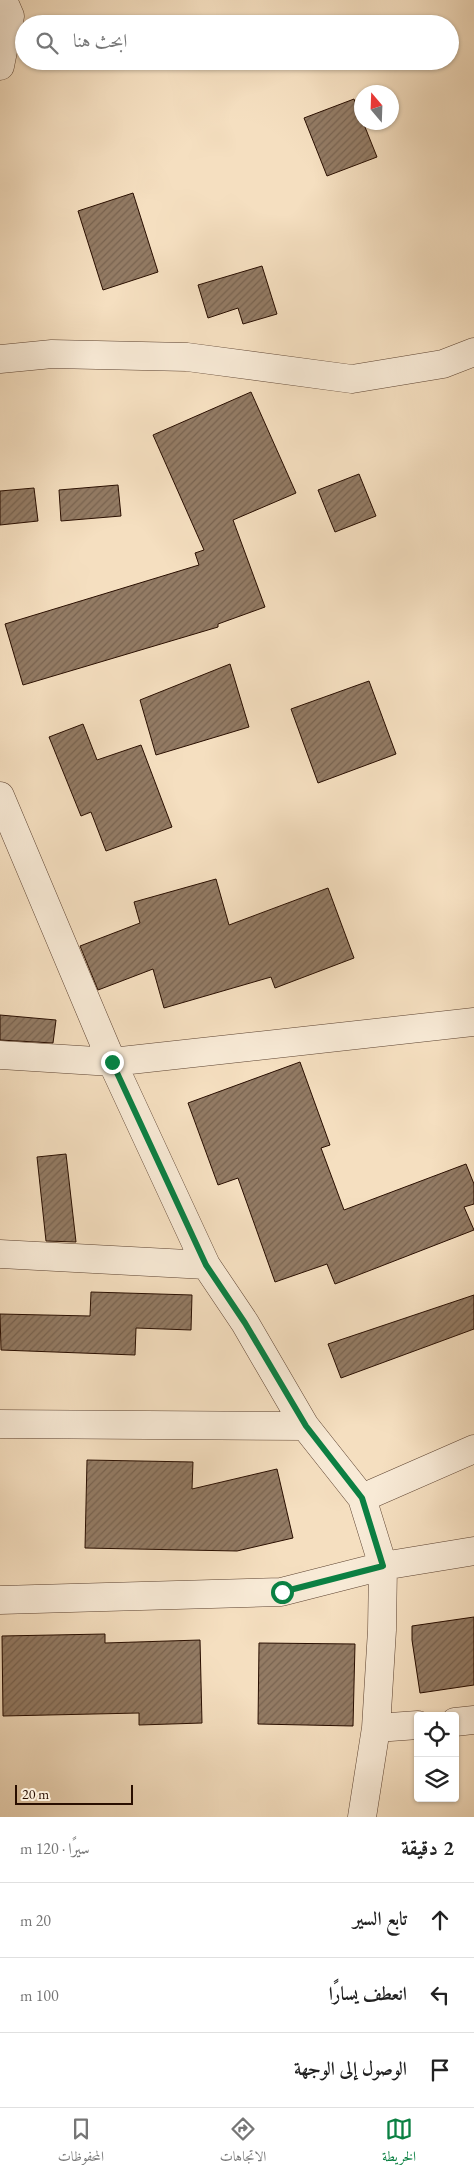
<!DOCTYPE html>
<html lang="ar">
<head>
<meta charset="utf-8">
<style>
  body { margin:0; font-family:"EB Garamond",Amiri,serif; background:#f6f6f6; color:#222; direction:rtl }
  .controls { position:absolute; right:15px; bottom:15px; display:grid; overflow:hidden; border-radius:5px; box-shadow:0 1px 4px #0004 }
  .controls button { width:45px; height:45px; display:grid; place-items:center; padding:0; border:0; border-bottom:1px solid #e0e0e0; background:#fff; color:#222; font:25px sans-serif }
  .compass { position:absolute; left:354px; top:85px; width:45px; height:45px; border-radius:50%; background:#fff; box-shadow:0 1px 4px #0004; rotate:341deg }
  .scale { position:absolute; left:15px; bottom:12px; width:118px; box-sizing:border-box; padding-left:5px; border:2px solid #290e00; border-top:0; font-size:14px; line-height:18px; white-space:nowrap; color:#290e00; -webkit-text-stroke:4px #f8ead6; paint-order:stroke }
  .stop { position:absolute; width:15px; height:15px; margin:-11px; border:4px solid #0b8043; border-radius:50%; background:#fff }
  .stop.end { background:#0b8043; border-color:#fff; box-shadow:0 1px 5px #0008 }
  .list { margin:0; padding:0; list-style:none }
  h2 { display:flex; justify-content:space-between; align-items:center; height:65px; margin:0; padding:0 20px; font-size:21px }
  h2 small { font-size:16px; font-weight:400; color:#767676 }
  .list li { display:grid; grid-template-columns:32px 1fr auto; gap:15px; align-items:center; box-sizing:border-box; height:75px; padding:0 20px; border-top:1px solid #e0e0e0 }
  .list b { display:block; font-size:19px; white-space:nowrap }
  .list em { font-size:16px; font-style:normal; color:#767676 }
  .icon { flex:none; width:28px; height:28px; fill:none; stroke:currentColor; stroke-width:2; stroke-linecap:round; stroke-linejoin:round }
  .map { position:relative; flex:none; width:474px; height:1817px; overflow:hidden; direction:ltr }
  .search { position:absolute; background:#fff; box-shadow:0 1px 4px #0004; left:15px; right:15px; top:15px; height:55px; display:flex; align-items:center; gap:12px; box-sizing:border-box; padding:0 18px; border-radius:28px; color:#767676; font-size:19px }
  .sheet { height:290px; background:#fff }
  nav { display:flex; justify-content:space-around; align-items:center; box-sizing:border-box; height:70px; border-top:1px solid #e0e0e0; background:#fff; font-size:14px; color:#767676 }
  nav a { display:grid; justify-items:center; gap:2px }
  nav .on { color:#0b8043 }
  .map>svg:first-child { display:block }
  .building { fill:url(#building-hatch); stroke:#290e00 }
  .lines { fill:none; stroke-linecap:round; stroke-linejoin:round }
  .minor-casing { stroke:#5c4230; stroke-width:29 }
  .tertiary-casing { stroke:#5c4230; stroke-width:29 }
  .minor { stroke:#f8ead6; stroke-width:28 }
  .tertiary { stroke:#f8ead6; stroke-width:28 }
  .route { stroke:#0b8043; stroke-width:6 }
</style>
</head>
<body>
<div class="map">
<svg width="474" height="1817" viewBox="0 0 474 1817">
  <defs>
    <pattern id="building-hatch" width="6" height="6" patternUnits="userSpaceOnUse" patternTransform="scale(1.25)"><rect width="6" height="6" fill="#937b64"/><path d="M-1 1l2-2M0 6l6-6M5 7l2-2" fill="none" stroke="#786350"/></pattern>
  </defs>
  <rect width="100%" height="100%" fill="#f5dfc0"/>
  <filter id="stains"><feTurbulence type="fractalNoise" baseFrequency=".004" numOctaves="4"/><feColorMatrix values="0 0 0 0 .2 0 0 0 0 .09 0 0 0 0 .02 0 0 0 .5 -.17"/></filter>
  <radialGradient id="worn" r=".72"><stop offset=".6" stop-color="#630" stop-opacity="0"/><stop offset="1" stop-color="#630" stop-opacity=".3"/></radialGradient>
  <path class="building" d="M 354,99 L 362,122 L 363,122 L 377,157 L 327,176 L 304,118 Z
    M 133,193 L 158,272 L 103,290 L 78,211 Z
    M 262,266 L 277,314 L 243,324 L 238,308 L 208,318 L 198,285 Z
    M 251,392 L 296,493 L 233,520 L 265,607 L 218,624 L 218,627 L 23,685 L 5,624 L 199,565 L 195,553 L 204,550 L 153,435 Z
    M 359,474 L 376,516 L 335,532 L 318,490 Z
    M 118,485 L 121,516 L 61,521 L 59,490 Z
    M 34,488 L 38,521 L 0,525 L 0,491 Z
    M 230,664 L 249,727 L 156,755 L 140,700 Z
    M 369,681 L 396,754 L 318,783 L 291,709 Z
    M 83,724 L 97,760 L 141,745 L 172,827 L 106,851 L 91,812 L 81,816 L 49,737 Z
    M 216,879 L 229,925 L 328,888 L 354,958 L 275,988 L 271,977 L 164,1008 L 153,969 L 98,990 L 80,946 L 140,923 L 134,902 Z
    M 0,1015 L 56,1020 L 53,1043 L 0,1040 Z
    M 300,1062 L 330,1145 L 321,1148 L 344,1210 L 466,1164 L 474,1184 L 474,1204 L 464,1207 L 474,1230 L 335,1284 L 327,1264 L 275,1282 L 238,1178 L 218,1185 L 188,1103 Z
    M 66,1154 L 76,1242 L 46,1241 L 37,1157 Z
    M 91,1292 L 192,1295 L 191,1330 L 136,1328 L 135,1355 L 1,1350 L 0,1314 L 90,1316 Z
    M 474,1295 L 474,1329 L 341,1378 L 328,1344 Z
    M 87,1460 L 193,1462 L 192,1489 L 277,1469 L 293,1538 L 237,1551 L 85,1548 Z
    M 474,1617 L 474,1685 L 420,1693 L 412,1640 L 412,1626 Z
    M 105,1634 L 105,1643 L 200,1640 L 202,1723 L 139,1725 L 139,1713 L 3,1716 L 2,1636 Z
    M 259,1643 L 355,1644 L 353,1726 L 258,1724 Z"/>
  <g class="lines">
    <defs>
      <path id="minor" d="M 0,66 L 10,16 L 3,0
        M 0,796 L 112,1062 L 206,1265 L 245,1323 L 305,1426 L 362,1498
        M 0,1055 L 112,1062 L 474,1022
        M 0,1254 L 206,1265
        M 0,1424 L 305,1426
        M 0,1600 L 281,1592 L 383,1566 L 474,1551
        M 455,1722 L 474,1720
        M 376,1728 L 418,1725
        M 362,1817 L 376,1728 L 382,1630 L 383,1566 L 362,1498 L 474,1449"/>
      <path id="tertiary" d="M 0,359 L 52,354 L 187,357 L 352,379 L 443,364 L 474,352"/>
    </defs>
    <use href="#minor" class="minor-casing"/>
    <use href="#tertiary" class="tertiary-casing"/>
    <use href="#minor" class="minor"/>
    <use href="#tertiary" class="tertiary"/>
  </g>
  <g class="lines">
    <path class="route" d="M 112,1062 L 206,1265 L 245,1323 L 306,1426 L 362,1498 L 383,1566 L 282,1592"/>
  </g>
  <rect width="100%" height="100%" filter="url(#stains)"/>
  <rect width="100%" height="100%" fill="url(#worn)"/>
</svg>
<div class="controls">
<button><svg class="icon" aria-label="locate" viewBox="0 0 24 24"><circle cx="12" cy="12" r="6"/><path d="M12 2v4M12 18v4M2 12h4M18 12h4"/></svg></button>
<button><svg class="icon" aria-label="layers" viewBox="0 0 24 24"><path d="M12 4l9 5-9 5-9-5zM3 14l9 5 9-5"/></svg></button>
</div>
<svg class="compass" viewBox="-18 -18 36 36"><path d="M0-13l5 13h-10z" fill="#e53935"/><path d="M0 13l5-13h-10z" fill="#767676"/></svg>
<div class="scale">20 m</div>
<div class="stop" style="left:282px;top:1592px"></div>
<div class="stop end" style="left:112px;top:1062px"></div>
<div class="search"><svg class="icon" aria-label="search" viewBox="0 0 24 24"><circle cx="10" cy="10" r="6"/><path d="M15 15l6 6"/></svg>ابحث هنا</div>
</div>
<section class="sheet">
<h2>2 دقيقة<small>سيرًا · 120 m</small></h2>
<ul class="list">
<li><svg class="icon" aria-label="ahead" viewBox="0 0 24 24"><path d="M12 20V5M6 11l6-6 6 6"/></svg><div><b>تابع السير</b></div><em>20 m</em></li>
<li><svg class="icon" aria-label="left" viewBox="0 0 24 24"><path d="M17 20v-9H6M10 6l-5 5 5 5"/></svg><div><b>انعطف يسارًا</b></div><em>100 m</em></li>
<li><svg class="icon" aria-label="arrive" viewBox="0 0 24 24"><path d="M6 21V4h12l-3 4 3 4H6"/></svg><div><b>الوصول إلى الوجهة</b></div></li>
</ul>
</section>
<nav>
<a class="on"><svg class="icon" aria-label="map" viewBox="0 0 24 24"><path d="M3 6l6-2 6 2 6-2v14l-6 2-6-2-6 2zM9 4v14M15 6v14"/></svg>الخريطة</a>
<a><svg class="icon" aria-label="directions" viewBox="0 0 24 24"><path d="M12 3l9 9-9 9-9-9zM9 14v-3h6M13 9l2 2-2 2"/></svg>الاتجاهات</a>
<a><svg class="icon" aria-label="saved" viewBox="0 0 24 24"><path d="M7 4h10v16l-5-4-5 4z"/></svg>المحفوظات</a>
</nav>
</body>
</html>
